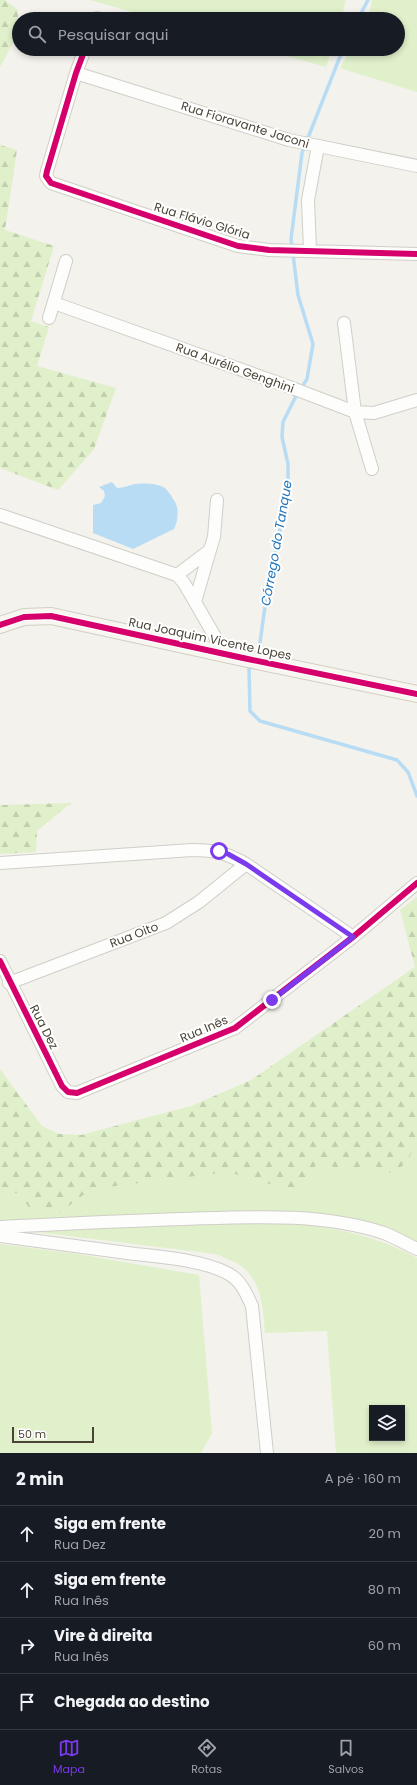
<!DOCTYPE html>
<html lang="pt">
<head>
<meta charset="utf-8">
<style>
  body { margin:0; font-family:Poppins,sans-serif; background:#20242c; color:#f1f3f6 }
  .controls { position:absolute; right:12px; bottom:12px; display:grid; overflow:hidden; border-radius:0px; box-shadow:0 2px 6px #0003 }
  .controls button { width:36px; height:36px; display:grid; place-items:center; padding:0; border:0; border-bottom:1px solid #363941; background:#171b24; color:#f1f3f6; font:20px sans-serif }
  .scale { position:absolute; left:12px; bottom:10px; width:82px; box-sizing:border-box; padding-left:4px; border:2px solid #4b4436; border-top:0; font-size:11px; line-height:14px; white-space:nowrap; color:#4b4436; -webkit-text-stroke:3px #fff; paint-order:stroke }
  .stop { position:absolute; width:12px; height:12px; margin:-9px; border:3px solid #7c3aed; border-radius:50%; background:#fff }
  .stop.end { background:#7c3aed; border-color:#fff; box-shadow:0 1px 4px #0008 }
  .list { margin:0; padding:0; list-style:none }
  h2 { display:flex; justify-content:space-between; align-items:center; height:52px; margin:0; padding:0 16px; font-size:17px }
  h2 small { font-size:13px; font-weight:400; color:#9ea1a6 }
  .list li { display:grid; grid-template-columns:26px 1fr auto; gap:12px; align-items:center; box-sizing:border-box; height:56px; padding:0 16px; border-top:1px solid #363941 }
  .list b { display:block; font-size:15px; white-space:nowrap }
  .list p { margin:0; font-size:13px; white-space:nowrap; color:#9ea1a6 }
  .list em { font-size:13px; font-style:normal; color:#9ea1a6 }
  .icon { flex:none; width:22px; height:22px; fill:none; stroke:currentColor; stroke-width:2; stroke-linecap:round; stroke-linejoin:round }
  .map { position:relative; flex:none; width:417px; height:1453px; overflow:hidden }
  .search { position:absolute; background:#171b24; box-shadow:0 2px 6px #0003; left:12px; right:12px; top:12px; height:44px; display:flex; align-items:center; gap:10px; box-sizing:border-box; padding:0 14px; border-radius:22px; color:#9ea1a6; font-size:15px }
  .sheet { height:276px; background:#171b24 }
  nav { display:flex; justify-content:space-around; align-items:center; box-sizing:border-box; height:56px; border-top:1px solid #363941; background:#171b24; font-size:11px; color:#9ea1a6 }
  nav a { display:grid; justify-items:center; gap:2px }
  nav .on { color:#7c3aed }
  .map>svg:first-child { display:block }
  .grass { fill:#dff0ca; fill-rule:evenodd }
  .forest { fill:url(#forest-firs) }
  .water { fill:#b9dcf5 }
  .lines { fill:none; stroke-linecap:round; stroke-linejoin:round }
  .stream { stroke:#b9dcf5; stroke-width:3.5 }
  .street-casing { stroke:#d0cec8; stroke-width:14 }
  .secondary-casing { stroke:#d3cfc2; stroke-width:18 }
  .street { stroke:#fdfdfc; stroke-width:12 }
  .secondary { stroke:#f7f6f0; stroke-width:16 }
  .cycleway-casing { stroke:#fff; stroke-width:8 }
  .cycleway { stroke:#d6006c; stroke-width:6 }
  .route { stroke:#7c3aed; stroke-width:5 }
  .labels { text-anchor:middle; stroke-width:4; stroke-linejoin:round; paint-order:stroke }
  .street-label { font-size:12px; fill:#4b4436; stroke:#fff }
  .water-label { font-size:13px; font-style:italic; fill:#2176bc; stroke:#fff }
</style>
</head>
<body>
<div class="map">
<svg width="417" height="1453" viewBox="0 0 417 1453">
  <defs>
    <pattern id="forest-firs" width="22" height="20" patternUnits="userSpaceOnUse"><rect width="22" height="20" fill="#dff0ca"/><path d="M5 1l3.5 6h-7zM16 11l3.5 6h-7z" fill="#c1cfae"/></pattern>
  </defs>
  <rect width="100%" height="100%" fill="#f3f2ec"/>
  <path class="grass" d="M 90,0 L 346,0 L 341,19 L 157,19 Z
    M 372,0 L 417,0 L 417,92 L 340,68 L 351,49 L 398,49 L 398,19 L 368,19 Z
    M 262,49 L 332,49 L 326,67 Z
    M 417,1139 L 417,1243 L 368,1223 L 330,1214 L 283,1211 L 61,1218 L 0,1223 L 0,1193 L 19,1193 L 61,1212 L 91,1189 L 228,1172 L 297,1192 L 316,1165 L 394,1173 L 408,1161 Z
    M 272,1222 C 326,1226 369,1232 417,1258 L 417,1453 L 336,1453 L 327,1331 L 265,1333 C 263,1308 262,1278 238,1264 C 231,1260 223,1257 215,1254 L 20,1230 L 101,1225 ZM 372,1408 L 402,1408 L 402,1438 L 372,1438 Z
    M 0,1244 L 77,1254 L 199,1275 L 212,1433 L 201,1453 L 0,1453 Z"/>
  <path class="forest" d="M 0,0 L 5,0 L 18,10 L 17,35 L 0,67 Z
    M 0,145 L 17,150 L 5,230 L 54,246 L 31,321 L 49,327 L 37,366 L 116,388 L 94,449 L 58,490 L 0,468 Z
    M 71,803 L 37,831 L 36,852 L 0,854 L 0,805 Z
    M 417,897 L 417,1139 L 408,1161 L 394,1173 L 316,1165 L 297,1192 L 228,1172 L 91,1189 L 61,1212 L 32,1212 L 19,1193 L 0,1193 L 0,1069 L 42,1126 L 59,1134 L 81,1135 L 191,1106 L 251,1080 L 415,967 L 400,910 Z"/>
  <path class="water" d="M 112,482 L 117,488 C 124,488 129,485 135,484 C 143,483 160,483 166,489 C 169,492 171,496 173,499 C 180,507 178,521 174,529 L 133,549 L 93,533 L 93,505 L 101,503 L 105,496 L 104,491 L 99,487 Z"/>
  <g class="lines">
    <path class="stream" d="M 358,19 L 368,0
      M 292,248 L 291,239 L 302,153 L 343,49
      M 256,656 L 259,650 L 267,592 L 288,491 L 288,464 L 282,437 L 283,422 L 295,398 L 307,379 L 313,344 L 298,295 L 293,254
      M 252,663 L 249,669 L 250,711 L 260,721 L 397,760 L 408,772 L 417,796"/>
    <defs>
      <path id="street" d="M 97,19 L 97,18
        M 85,49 L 76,73 L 47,171 L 46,176 L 51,183 L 238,246 L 269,250 L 417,254
        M 76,73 L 289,140 L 417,166
        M 310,250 L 308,200 L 318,146
        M 54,303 L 287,386 L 355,412 L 374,413 L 417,400
        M 49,318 L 66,261
        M 344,323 L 355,412 L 372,469
        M 0,515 L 177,575 L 184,583 L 225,654
        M 177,575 L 210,550 L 214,537 L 217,500
        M 195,602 L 210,550
        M 0,863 L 192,850 C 216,850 226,853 246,864 L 353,937
        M 0,961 L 62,1086 L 68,1092 L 77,1093 L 235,1028 L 353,937 L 417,883
        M 9,983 L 166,923 L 199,902 L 246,864
        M 0,1227 C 61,1224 121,1221 182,1219 C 249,1217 319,1212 384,1233 C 395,1237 406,1244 417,1249
        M 0,1236 C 45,1242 90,1248 135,1254 C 163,1257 202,1260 227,1273 C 241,1280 246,1293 252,1306 L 267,1453"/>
      <path id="secondary" d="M 0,625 L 24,617 L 51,616 L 243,658 L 417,694"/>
    </defs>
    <use href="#street" class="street-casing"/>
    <use href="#secondary" class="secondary-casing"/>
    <use href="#street" class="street"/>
    <use href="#secondary" class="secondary"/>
    <defs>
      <path id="cycleway" d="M 85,49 L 76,73 L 47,171 L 46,176 L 51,183 L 238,246 L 269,250 L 417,254
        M 0,625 L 24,617 L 51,616 L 243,658 L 417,694
        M 0,961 L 62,1086 L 68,1092 L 77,1093 L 235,1028 L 353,937 L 417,883"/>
    </defs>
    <use href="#cycleway" class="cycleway-casing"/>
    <use href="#cycleway" class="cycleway"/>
  </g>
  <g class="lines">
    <path class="route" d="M 219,851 L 228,854 L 246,864 L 353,937 L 272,1000"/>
  </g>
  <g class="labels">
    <g class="street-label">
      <text transform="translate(245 125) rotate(17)" y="4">Rua Fioravante Jaconi</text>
      <text transform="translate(202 221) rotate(17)" y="4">Rua Flávio Glória</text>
      <text transform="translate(235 368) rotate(20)" y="4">Rua Aurélio Genghini</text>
      <text transform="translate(210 639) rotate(12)" y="4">Rua Joaquim Vicente Lopes</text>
      <text transform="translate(134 935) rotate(-21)" y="4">Rua Oito</text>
      <text transform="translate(44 1027) rotate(63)" y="4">Rua Dez</text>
      <text transform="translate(204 1029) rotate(-23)" y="4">Rua Inês</text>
    </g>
    <g class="water-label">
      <text transform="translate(276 543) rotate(-80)" y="5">Córrego do Tanque</text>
    </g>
  </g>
</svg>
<div class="controls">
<button><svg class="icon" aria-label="layers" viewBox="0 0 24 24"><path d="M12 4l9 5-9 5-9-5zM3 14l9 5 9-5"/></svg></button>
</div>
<div class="scale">50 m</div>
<div class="stop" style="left:219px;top:851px"></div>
<div class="stop end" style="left:272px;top:1000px"></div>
<div class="search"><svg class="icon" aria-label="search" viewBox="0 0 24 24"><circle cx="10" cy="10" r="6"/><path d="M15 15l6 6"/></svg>Pesquisar aqui</div>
</div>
<section class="sheet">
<h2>2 min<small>A pé · 160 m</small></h2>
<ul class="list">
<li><svg class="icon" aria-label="ahead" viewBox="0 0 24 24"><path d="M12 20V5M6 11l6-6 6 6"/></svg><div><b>Siga em frente</b><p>Rua Dez</p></div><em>20 m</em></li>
<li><svg class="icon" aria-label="ahead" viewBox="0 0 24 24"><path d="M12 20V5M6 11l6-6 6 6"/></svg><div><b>Siga em frente</b><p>Rua Inês</p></div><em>80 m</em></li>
<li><svg class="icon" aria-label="right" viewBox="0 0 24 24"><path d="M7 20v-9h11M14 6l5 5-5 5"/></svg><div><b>Vire à direita</b><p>Rua Inês</p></div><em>60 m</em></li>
<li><svg class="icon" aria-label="arrive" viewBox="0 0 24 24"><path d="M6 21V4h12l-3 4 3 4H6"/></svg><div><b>Chegada ao destino</b></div></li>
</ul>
</section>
<nav>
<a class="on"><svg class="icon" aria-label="map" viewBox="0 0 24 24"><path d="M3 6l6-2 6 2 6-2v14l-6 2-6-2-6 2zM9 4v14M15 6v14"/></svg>Mapa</a>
<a><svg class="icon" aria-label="directions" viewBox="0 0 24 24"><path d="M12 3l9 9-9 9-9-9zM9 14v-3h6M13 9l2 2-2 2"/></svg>Rotas</a>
<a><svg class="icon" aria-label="saved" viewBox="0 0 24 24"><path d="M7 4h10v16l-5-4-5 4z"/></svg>Salvos</a>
</nav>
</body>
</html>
